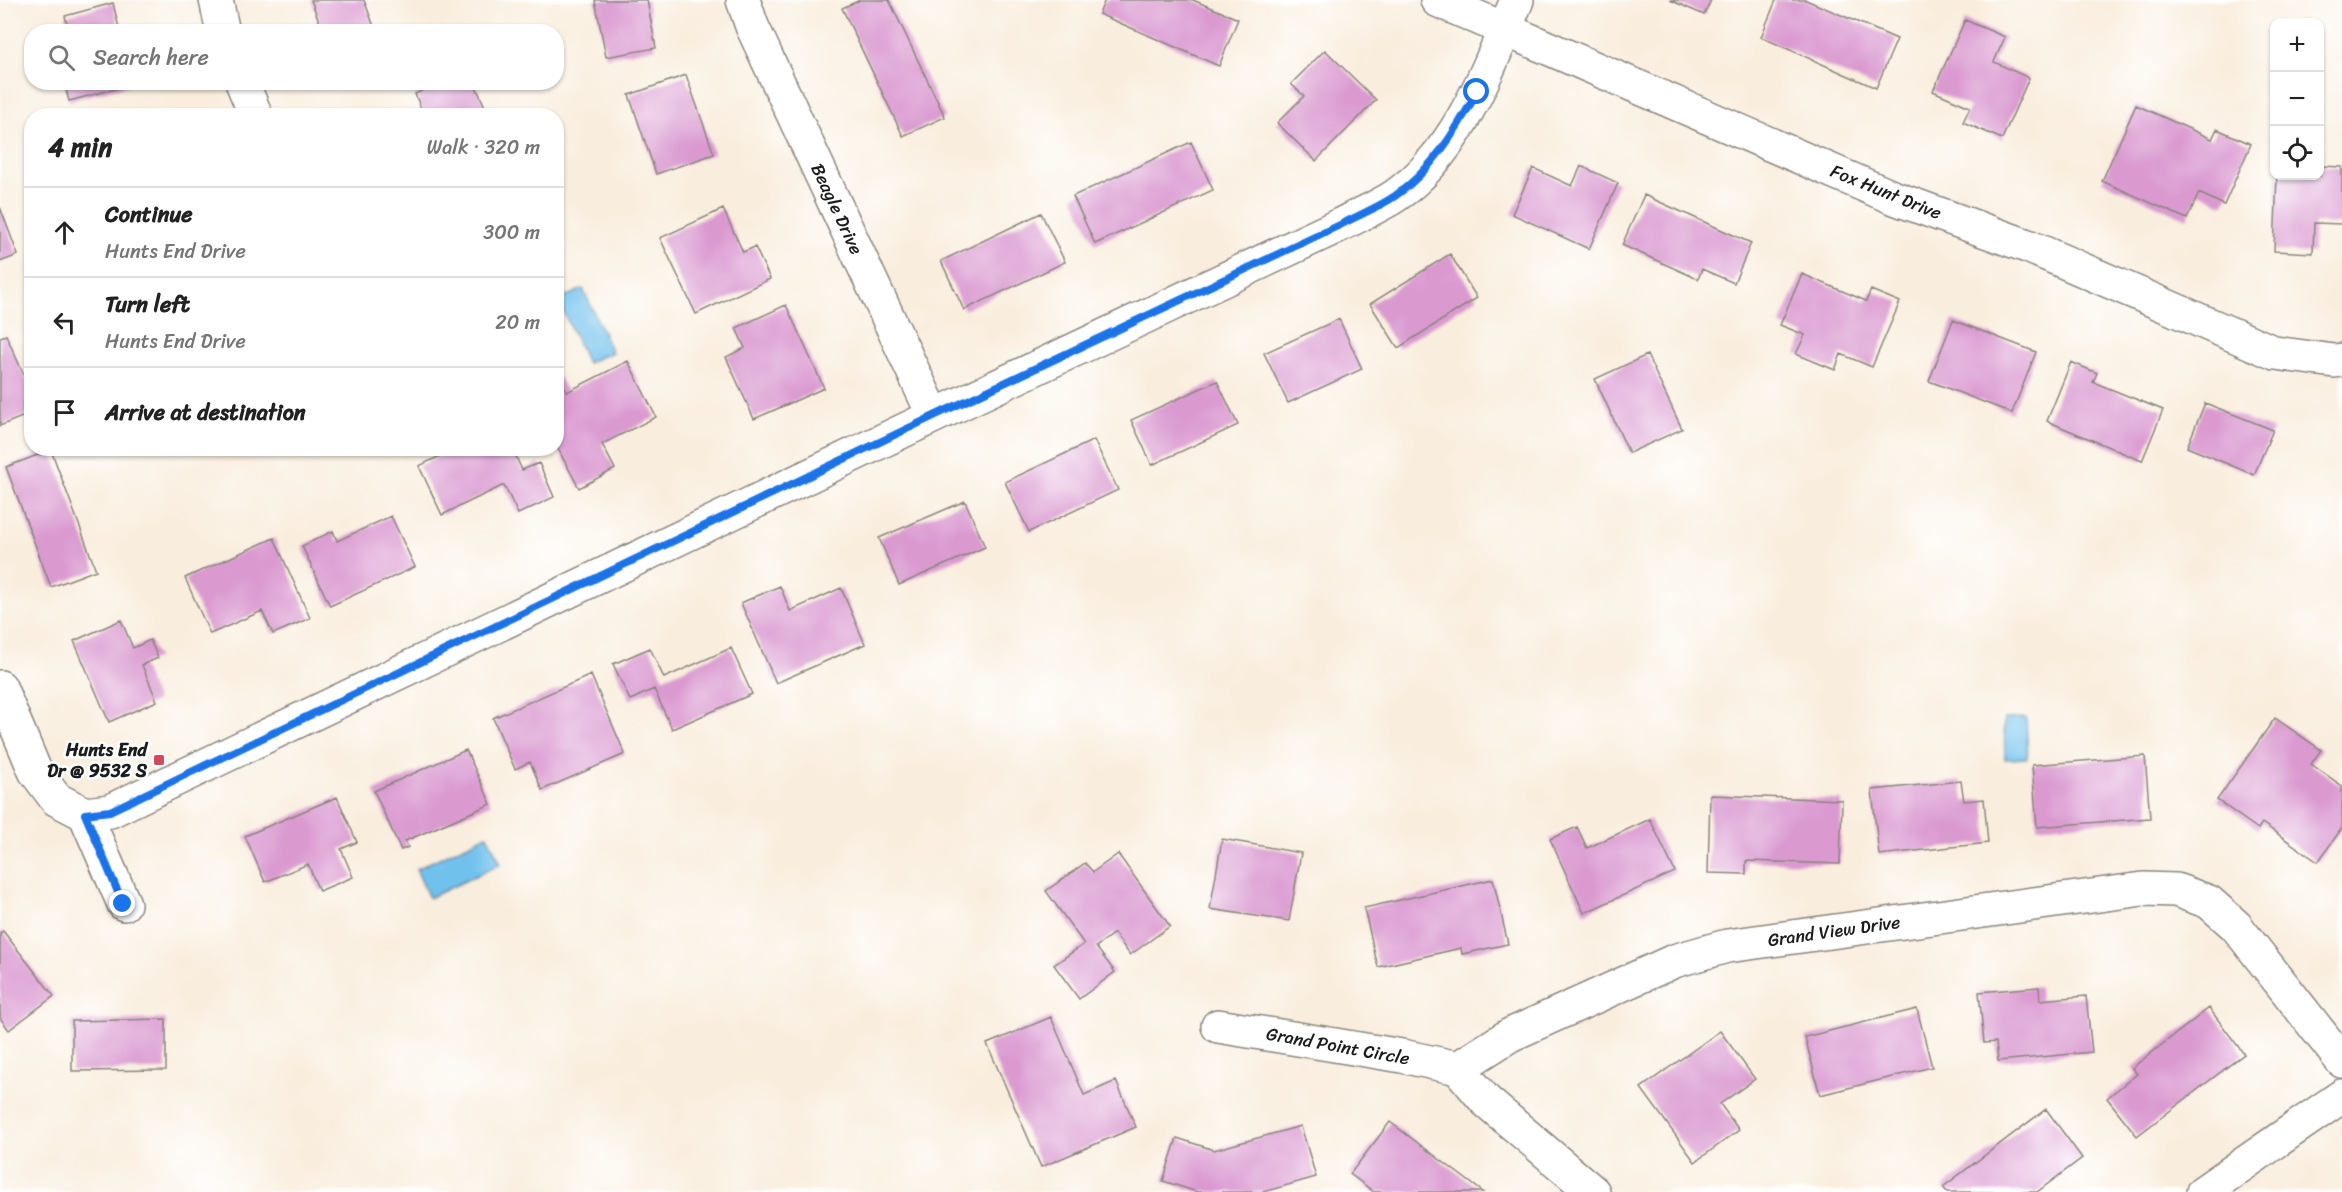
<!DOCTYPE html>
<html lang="en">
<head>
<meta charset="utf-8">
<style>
  body { margin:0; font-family:Sriracha,sans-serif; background:#f6f6f6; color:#222 }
  .controls { position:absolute; right:18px; top:18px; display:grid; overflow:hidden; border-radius:12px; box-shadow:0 2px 4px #0004 }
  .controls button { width:54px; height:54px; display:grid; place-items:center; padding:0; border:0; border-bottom:2px solid #e0e0e0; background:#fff; color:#222; font:30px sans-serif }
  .stop { position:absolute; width:18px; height:18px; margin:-14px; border:4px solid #1a73e8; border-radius:50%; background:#fff }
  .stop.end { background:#1a73e8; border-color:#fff; box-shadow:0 2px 6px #0008 }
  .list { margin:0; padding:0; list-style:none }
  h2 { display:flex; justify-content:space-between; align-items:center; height:78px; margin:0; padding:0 24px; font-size:26px }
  h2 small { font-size:20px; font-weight:400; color:#767676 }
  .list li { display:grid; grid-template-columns:39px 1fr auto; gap:18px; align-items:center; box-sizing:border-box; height:90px; padding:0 24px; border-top:2px solid #e0e0e0 }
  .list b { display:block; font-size:22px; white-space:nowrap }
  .list p { margin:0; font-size:20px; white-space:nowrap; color:#767676 }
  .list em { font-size:20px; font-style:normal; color:#767676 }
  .icon { flex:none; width:33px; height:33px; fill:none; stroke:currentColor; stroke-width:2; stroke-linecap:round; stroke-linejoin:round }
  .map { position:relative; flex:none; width:2342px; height:1192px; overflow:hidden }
  .search { position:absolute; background:#fff; box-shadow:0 2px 4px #0004; left:24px; top:24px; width:540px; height:66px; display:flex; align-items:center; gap:15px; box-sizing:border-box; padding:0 21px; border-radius:24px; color:#767676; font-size:22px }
  .panel { position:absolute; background:#fff; box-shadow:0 2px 4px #0004; left:24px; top:108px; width:540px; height:348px; border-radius:24px }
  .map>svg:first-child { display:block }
  .water { fill:#71c1ed; stroke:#466e84; stroke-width:1.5 }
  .building { fill:#da9ad0 }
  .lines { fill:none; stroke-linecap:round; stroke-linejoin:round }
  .minor-casing { stroke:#8a857d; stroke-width:36 }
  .minor { stroke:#fff; stroke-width:33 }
  .route { stroke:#1a73e8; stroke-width:8 }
  .poi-dot { fill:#d1495b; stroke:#fff; stroke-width:2 }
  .labels { text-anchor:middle; stroke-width:5; stroke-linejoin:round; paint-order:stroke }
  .street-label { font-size:18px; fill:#1c1c1c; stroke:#fff }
  .poi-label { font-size:18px; font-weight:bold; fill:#1c1c1c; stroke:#fff; text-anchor:end }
</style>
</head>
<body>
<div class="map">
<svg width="2342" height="1192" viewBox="0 0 2342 1192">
  <rect width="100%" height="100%" fill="#fff"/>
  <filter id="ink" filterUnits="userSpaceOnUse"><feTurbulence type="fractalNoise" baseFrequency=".0167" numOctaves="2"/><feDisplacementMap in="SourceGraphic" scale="12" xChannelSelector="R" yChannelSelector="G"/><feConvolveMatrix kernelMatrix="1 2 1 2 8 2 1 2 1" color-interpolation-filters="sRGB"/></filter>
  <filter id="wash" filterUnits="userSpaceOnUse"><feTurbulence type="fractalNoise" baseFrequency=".008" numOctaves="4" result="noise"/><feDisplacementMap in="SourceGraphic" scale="24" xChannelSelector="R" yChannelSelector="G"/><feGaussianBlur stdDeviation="1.35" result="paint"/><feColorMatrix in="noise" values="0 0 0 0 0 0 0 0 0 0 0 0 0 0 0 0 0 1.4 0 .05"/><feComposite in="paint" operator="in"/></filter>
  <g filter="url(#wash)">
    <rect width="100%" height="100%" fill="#f9eede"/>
    <path class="water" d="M 583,289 L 612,352 L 587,363 L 558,300 Z
      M 2026,718 L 2028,758 L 2005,759 L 2004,719 Z
      M 487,835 L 501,864 L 429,898 L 416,869 Z"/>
    <g id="blocks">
      <path class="building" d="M 311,0 L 364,0 L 376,32 L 323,32 Z
        M 595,0 L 647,0 L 656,48 L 606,57 Z
        M 860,0 L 889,0 L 945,117 L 903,136 L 842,8 Z
        M 1105,0 L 1193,0 L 1238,19 L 1219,66 L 1099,14 Z
        M 1670,0 L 1711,0 L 1704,15 Z
        M 1776,0 L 1806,0 L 1897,39 L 1876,88 L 1761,37 Z
        M 113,3 L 120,32 L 69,32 L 65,16 Z
        M 1965,20 L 2005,37 L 1994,62 L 2029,78 L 2002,139 L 1963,122 L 1970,107 L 1933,91 Z
        M 1325,50 L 1376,100 L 1316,161 L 1277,123 L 1304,96 L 1291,84 Z
        M 686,75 L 714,154 L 656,174 L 629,95 Z
        M 64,82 L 136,82 L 137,83 L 69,101 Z
        M 439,82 L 474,82 L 489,116 L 424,116 L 415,94 Z
        M 2136,105 L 2212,139 L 2217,129 L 2251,144 L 2224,205 L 2199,193 L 2187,219 L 2102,181 Z
        M 1191,142 L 1213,190 L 1095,244 L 1073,196 Z
        M 1581,166 L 1618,183 L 1589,249 L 1512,214 L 1533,168 L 1572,186 Z
        M 2320,166 L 2342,167 L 2342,224 L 2314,223 L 2313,253 L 2274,251 L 2277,176 L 2320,176 Z
        M 1644,195 L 1751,243 L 1734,283 L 1702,269 L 1698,279 L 1622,245 Z
        M 0,207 L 18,255 L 0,262 Z
        M 723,209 L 743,252 L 755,247 L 770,279 L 696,314 L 660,238 Z
        M 1041,213 L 1065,262 L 964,310 L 941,261 Z
        M 1450,254 L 1477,298 L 1398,348 L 1370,304 Z
        M 1802,274 L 1866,301 L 1871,290 L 1900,302 L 1872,367 L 1841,354 L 1835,370 L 1796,354 L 1805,335 L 1780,325 Z
        M 786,305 L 824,388 L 754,419 L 726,357 L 745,348 L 736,328 Z
        M 1339,319 L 1362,369 L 1288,403 L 1264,353 Z
        M 1953,320 L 2036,352 L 2012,413 L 1929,381 Z
        M 6,335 L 32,393 L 32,413 L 0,426 L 0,337 Z
        M 1647,355 L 1682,429 L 1629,453 L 1595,379 Z
        M 628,361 L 656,417 L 602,444 L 615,469 L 579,488 L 556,445 L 556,378 L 559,377 L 567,392 Z
        M 2071,362 L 2097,373 L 2093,382 L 2163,410 L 2142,461 L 2047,421 Z
        M 1217,381 L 1238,425 L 1152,465 L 1131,420 Z
        M 2205,403 L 2273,430 L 2254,475 L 2187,447 Z
        M 1094,440 L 1118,490 L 1029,532 L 1005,482 Z
        M 457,448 L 512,448 L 522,470 L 539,463 L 554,497 L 518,514 L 504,485 L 442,515 L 419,466 Z
        M 51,450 L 96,570 L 51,587 L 6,467 Z
        M 965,501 L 985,547 L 899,585 L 879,538 Z
        M 391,516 L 415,567 L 330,606 L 302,546 L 333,531 L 337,541 Z
        M 274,538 L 310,618 L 273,634 L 262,611 L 210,634 L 185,578 Z
        M 780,586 L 790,611 L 841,588 L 865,644 L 776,683 L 741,603 Z
        M 121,620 L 133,648 L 150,640 L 158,658 L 142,665 L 157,701 L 109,722 L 74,641 Z
        M 650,648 L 664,678 L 731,648 L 752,694 L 672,729 L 654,689 L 630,700 L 613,664 Z
        M 591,675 L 625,754 L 542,790 L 530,762 L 515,769 L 493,718 Z
        M 2275,718 L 2321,750 L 2311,764 L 2342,786 L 2342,828 L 2318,862 L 2262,823 L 2258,829 L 2217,800 Z
        M 466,750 L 491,804 L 405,841 L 408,847 L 401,850 L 374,791 Z
        M 2145,756 L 2150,818 L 2037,827 L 2032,765 Z
        M 1961,781 L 1964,801 L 1984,799 L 1988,843 L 1879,855 L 1872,790 Z
        M 1710,795 L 1842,800 L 1840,864 L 1746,861 L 1746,874 L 1708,873 Z
        M 337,797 L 357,842 L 341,849 L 353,877 L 319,891 L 308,864 L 265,882 L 245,836 Z
        M 1650,819 L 1675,872 L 1584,913 L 1550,839 L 1577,827 L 1587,848 Z
        M 1222,839 L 1301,853 L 1289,921 L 1210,909 Z
        M 1118,854 L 1170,926 L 1130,955 L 1114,933 L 1096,947 L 1115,972 L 1079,999 L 1054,965 L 1084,944 L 1046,891 L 1085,863 L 1093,872 Z
        M 1493,879 L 1508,944 L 1462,954 L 1461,948 L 1378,967 L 1364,908 Z
        M 3,931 L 54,996 L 9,1030 L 0,1018 L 0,933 Z
        M 2039,987 L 2040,1000 L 2086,996 L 2092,1052 L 1998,1061 L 1996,1042 L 1984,1043 L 1979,992 Z
        M 2209,1008 L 2244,1054 L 2137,1136 L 2107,1098 L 2137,1074 L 2132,1068 Z
        M 1917,1009 L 1932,1067 L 1820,1095 L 1805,1037 Z
        M 1051,1017 L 1084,1095 L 1116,1081 L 1136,1127 L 1041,1167 L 987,1044 Z
        M 166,1019 L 166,1070 L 72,1071 L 72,1021 Z
        M 1720,1031 L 1755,1079 L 1720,1104 L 1739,1130 L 1695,1162 L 1641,1088 Z
        M 2046,1109 L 2082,1158 L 2037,1192 L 1947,1192 L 1943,1187 Z
        M 1390,1122 L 1483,1192 L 1374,1192 L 1350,1174 Z
        M 1301,1126 L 1316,1177 L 1263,1192 L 1197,1192 L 1163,1181 L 1177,1138 L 1214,1150 Z"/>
    </g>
  </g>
  <g filter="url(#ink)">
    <use href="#blocks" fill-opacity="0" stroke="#8a857d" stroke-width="1.5"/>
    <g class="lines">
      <defs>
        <path id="minor" d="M 216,0 L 223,32
          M 743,0 L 752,26 L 934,416
          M 1437,0 L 1892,197 L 2030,247 L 2275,353 L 2334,361 L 2342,360
          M 242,82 L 256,116
          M 0,687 L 35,771 L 56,799 L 85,814 L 110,811 L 934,416 L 1342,224 C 1359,215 1378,207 1395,196 C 1459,152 1488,69 1517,0
          M 85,814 L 124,904
          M 1218,1026 L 1402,1056 L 1458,1068
          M 1458,1068 L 1510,1035 L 1674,961 L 1727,946 L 2143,889 L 2176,890 L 2209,902 L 2236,926 L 2342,1061
          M 1458,1068 L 1486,1101 L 1593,1192
          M 2203,1192 L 2342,1096"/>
      </defs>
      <use href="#minor" class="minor-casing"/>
      <use href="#minor" class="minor"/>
    </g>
  </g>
  <g class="lines" filter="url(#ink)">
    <path class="route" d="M 123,904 L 85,814 L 110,811 L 934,416 L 1342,224 C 1359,215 1379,207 1395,196 C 1432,170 1456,131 1477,92"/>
  </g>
  <rect class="poi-dot" x="153" y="754" width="12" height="12" rx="3"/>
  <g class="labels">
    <g class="street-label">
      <text transform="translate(1886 192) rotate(22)" y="6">Fox Hunt Drive</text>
      <text transform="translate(837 209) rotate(65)" y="6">Beagle Drive</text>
      <text transform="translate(1834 931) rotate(-8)" y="6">Grand View Drive</text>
      <text transform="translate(1338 1046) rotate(10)" y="6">Grand Point Circle</text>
    </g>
    <g class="poi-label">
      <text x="147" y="756">Hunts End<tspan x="147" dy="21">Dr @ 9532 S</tspan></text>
    </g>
  </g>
</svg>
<div class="controls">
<button>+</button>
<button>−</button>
<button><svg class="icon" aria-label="locate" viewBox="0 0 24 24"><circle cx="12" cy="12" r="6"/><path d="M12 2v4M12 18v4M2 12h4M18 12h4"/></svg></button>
</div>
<div class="stop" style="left:1477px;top:92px"></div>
<div class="stop end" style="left:123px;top:904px"></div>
<div class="search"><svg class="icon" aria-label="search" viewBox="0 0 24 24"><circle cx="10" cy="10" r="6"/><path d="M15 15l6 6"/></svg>Search here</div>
<section class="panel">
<h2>4 min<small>Walk · 320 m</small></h2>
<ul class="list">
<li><svg class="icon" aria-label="ahead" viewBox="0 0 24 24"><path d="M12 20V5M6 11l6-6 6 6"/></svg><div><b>Continue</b><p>Hunts End Drive</p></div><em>300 m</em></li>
<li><svg class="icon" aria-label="left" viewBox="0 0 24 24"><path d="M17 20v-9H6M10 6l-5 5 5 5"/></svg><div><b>Turn left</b><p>Hunts End Drive</p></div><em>20 m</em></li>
<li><svg class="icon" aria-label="arrive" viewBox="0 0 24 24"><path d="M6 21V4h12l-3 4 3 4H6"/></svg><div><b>Arrive at destination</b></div></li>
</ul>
</section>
</div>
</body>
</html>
